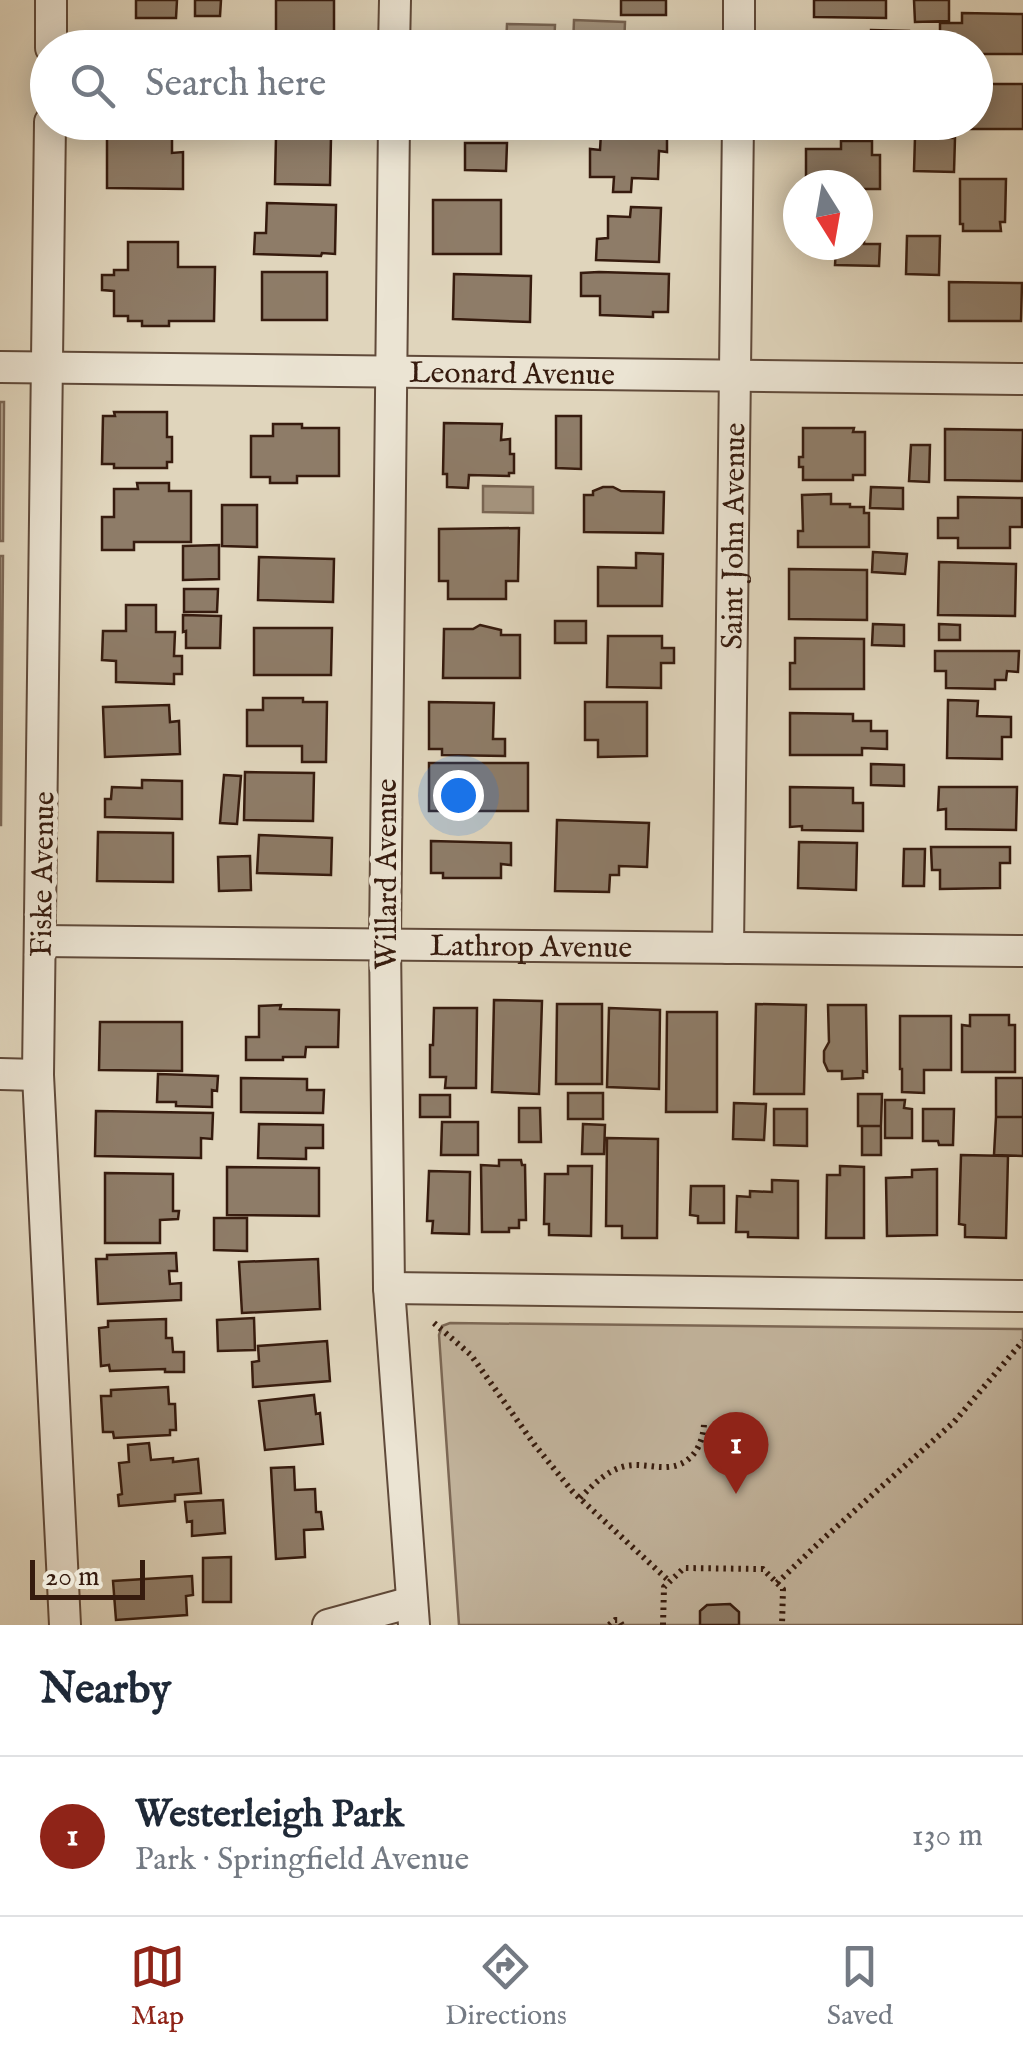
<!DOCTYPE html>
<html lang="en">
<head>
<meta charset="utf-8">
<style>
  body { margin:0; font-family:"IM FELL English",serif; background:#f2f2f3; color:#1f2937 }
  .compass { position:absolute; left:783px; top:170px; width:90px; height:90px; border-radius:50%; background:#fff; box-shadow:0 5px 25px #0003; rotate:169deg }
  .scale { position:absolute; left:30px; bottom:25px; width:115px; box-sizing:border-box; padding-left:10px; border:5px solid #361b0e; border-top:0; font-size:28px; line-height:35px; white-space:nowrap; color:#361b0e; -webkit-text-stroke:8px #ebe4d3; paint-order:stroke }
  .you { position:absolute; left:458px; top:795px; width:35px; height:35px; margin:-25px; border:8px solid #fff; border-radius:50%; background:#1a73e8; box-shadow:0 0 0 15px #1a73e833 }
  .badge { display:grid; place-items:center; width:65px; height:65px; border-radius:50%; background:#8f2418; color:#fff; font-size:32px; font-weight:700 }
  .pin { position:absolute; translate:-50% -82px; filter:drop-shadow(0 2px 5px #0008) }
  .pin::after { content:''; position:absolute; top:52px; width:35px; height:30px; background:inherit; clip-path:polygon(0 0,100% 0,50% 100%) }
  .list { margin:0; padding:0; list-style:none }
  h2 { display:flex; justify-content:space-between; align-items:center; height:130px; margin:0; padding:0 40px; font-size:42px }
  h2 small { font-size:32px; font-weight:400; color:#747a83 }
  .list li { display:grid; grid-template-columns:65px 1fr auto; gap:30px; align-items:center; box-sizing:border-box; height:160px; padding:0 40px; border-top:2px solid #e0e1e3 }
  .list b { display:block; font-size:38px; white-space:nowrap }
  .list p { margin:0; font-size:32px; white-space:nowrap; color:#747a83 }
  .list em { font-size:32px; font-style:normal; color:#747a83 }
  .icon { flex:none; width:55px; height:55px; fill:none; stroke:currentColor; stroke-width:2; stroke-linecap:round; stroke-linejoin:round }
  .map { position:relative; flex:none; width:1023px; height:1625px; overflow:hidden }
  .search { position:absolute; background:#fff; box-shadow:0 5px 25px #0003; left:30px; right:30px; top:30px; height:110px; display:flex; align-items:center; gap:25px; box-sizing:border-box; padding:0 35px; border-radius:55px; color:#747a83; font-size:38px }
  .sheet { height:290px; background:#fff }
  nav { display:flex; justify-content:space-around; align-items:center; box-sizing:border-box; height:140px; border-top:2px solid #e0e1e3; background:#fff; font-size:28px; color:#747a83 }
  nav a { display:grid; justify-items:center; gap:5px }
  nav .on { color:#8f2418 }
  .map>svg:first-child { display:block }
  .green { fill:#c3b59e; stroke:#7c6856; stroke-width:2.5 }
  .water { fill:#a69681; stroke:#796553; stroke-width:2.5 }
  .building { fill:#8e7c68; stroke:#361b0e; stroke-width:2.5 }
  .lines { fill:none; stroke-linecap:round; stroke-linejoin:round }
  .street-casing { stroke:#604a3a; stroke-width:34 }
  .path { stroke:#361b0e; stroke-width:6; stroke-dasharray:2.5 5; stroke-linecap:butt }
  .street { stroke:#ebe4d3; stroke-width:30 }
  .labels { text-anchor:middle; stroke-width:10; stroke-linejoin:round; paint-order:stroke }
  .street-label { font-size:30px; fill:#361b0e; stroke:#ebe4d3 }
</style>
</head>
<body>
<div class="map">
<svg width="1023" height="1625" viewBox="0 0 1023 1625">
  <rect width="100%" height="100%" fill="#e0d5bc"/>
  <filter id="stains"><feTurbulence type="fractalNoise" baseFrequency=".002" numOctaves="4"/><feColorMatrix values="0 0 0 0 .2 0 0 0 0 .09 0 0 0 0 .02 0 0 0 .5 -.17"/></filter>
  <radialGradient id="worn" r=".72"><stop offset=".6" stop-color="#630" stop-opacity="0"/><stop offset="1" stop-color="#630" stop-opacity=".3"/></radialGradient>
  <path class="green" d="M 0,402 L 4,402 L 3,541 L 0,541 Z
    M 0,556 L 3,556 L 1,825 L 0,825 Z
    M 450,1323 L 1023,1329 L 1023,1625 L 459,1625 L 439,1335 L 442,1326 Z"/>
  <path class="water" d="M 574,20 L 625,22 L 624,47 L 573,47 Z
    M 507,24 L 555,25 L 554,47 L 506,47 Z
    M 483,486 L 533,487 L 533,513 L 483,512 Z"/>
  <path class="building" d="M 136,0 L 177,0 L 176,18 L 136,18 Z
    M 195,0 L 221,0 L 220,16 L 195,16 Z
    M 276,0 L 334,0 L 334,32 L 276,32 Z
    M 621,0 L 666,0 L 666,15 L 621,15 Z
    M 814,0 L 886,0 L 886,18 L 814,17 Z
    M 914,0 L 949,0 L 949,21 L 915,22 Z
    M 962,13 L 1023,14 L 1023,54 L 976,54 L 976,48 L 940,48 L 940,23 L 962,23 Z
    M 871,30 L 909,31 L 909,48 L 870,48 Z
    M 459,32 L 495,32 L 495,48 L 459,48 Z
    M 976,84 L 1023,84 L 1023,129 L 951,129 L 951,122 L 976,122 Z
    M 143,132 L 172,132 L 172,153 L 183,152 L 183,189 L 107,188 L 107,137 L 143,138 Z
    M 601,133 L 667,135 L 667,152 L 659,151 L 658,179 L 632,178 L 631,192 L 613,192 L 614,177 L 590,177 L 590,149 L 600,150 Z
    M 276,137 L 331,138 L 330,185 L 275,184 Z
    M 915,137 L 955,138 L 954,172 L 914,171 Z
    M 841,141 L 872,141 L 872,155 L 880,155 L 880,189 L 858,189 L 858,185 L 806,185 L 806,149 L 841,149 Z
    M 465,143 L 507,143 L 506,171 L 465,170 Z
    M 960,179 L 1006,179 L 1005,222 L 1000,222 L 1001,231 L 963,231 L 963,224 L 960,224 Z
    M 433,200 L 501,200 L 501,254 L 433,254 Z
    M 267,203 L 336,205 L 335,254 L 322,253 L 321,256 L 254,254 L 255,233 L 266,233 Z
    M 858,206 L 865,207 L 864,244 L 880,244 L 879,266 L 835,265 L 836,248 L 802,246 L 858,245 Z
    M 631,207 L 661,208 L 659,262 L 596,260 L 597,239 L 608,238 L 608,216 L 630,217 Z
    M 907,236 L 940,236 L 939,275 L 906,274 Z
    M 128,242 L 178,242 L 178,267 L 215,267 L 214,321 L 169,321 L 169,326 L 142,326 L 142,321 L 128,321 L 128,316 L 114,316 L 114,291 L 102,290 L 102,275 L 114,275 L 114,270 L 128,270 Z
    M 262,272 L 327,272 L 327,320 L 262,320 Z
    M 599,272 L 669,274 L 668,312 L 653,312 L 653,317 L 600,315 L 600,296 L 581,296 L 581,273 Z
    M 454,274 L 531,276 L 530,322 L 453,319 Z
    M 949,282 L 1022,283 L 1021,321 L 949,321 Z
    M 114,412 L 167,412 L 167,437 L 172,437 L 172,462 L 167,462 L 167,468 L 114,468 L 114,464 L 102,464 L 103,416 L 115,416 Z
    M 556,416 L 581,416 L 581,469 L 556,468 Z
    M 444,423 L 502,424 L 501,440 L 510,439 L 510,454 L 514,454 L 514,473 L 509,473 L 509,476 L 469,475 L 468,488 L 447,487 L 447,474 L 443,474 Z
    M 273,424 L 302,424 L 302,428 L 339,428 L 339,476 L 297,476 L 297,483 L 270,483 L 270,477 L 251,477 L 251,436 L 273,436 Z
    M 803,428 L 854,428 L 853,432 L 865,432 L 865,475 L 853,475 L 853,480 L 803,480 L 803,467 L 799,467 L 799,457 L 803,457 Z
    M 945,429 L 1023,430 L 1022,481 L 945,480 Z
    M 911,445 L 930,445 L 929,482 L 909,481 Z
    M 137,483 L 169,483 L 169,491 L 191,491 L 191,542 L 134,542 L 134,550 L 102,550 L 102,517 L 114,517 L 114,489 L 138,489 Z
    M 603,487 L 613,487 L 621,491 L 664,492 L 663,533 L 584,532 L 584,495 L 593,495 L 593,491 Z
    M 871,487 L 903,488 L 903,509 L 870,508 Z
    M 831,494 L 831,504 L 850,504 L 850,507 L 864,507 L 864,513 L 869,513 L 869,547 L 798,547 L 798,531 L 803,531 L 802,495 Z
    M 958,497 L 1022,498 L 1022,527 L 1010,527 L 1010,548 L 958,548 L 958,538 L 938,538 L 938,518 L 958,518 Z
    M 222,505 L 257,505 L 257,547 L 222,546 Z
    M 519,528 L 518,581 L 506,581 L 506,599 L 448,599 L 448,581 L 439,581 L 439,529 Z
    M 219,545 L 219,579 L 183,580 L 183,546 Z
    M 873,552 L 907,554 L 905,574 L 872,572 Z
    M 636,553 L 663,554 L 662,606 L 598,606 L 598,567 L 636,568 Z
    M 259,557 L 334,559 L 333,602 L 258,600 Z
    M 939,562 L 1016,564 L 1015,616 L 938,615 Z
    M 789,569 L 867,570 L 867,620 L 789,619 Z
    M 184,589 L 218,589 L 217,612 L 184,612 Z
    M 126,605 L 156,605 L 156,632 L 175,632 L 174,656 L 182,656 L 182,674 L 174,674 L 174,684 L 116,682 L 116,661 L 102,660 L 103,631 L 126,631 Z
    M 183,615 L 221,616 L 220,648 L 186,648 L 186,631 L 183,632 Z
    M 555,621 L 586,621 L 586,643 L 555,643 Z
    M 873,624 L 904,625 L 904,646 L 872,645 Z
    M 939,624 L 960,625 L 960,640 L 939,640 Z
    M 480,625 L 501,630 L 501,635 L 520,635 L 520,678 L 443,678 L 444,629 L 473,629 Z
    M 254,628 L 332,628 L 331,675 L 254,675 Z
    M 608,636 L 662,636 L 662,648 L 674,648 L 674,663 L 661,663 L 661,688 L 607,687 Z
    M 795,638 L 864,639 L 864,689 L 790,689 L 790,663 L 795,663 Z
    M 935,651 L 1019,651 L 1018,672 L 1007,671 L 1006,680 L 995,680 L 995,689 L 946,688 L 946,671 L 935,671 Z
    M 263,698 L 303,698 L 303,702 L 327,702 L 326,762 L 302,762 L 302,746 L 247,746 L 247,710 L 263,710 Z
    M 948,700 L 978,701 L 977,716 L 1011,717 L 1011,737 L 1002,737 L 1002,759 L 947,758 Z
    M 429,702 L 494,703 L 493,739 L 505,739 L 505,756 L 442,755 L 442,749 L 429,749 Z
    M 585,702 L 647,702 L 647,756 L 598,757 L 598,740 L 585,740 Z
    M 169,705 L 170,722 L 179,721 L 180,754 L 105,757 L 103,707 Z
    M 790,713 L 853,714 L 853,721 L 871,721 L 871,731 L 887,731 L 887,749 L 862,748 L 862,755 L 790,755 Z
    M 429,763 L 528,763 L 528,811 L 429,811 Z
    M 871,764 L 904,765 L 904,786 L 871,785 Z
    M 245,772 L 314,773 L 313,821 L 244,820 Z
    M 224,775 L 241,776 L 237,824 L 220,823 Z
    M 142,780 L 182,781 L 182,819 L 105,817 L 105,799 L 111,799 L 112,787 L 142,788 Z
    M 790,787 L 853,788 L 853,803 L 863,803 L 863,831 L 802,830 L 802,826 L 790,827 Z
    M 939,787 L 1017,787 L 1016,830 L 946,829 L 946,809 L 938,810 Z
    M 557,820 L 649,823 L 647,867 L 619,866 L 619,875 L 610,875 L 609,892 L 555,891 Z
    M 98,832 L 173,833 L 173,882 L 97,881 Z
    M 259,835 L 332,838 L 331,875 L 257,873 Z
    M 431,841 L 511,843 L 511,865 L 501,864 L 501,878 L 443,878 L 443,873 L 431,873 Z
    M 799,842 L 857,843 L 856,890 L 798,888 Z
    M 931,847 L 1010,847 L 1010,863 L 1000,863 L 1000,888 L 940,889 L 940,870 L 932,870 Z
    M 904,849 L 925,849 L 924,886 L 903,886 Z
    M 250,856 L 251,890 L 219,891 L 218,857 Z
    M 494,1000 L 542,1001 L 539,1094 L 492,1092 Z
    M 557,1004 L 602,1004 L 602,1084 L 556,1084 Z
    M 756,1004 L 806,1005 L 804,1094 L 754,1094 Z
    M 281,1005 L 280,1009 L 339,1010 L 338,1047 L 306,1047 L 305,1057 L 283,1057 L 283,1060 L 246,1060 L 246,1037 L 259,1037 L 259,1006 Z
    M 828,1005 L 866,1005 L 867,1072 L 863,1071 L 863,1078 L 842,1079 L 842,1071 L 828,1071 L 824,1062 L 824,1051 L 829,1042 Z
    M 434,1008 L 477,1008 L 476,1088 L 445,1088 L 446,1077 L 430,1077 L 430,1045 L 433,1045 Z
    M 609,1008 L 660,1010 L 659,1089 L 607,1087 Z
    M 667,1012 L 717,1012 L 717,1112 L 666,1112 Z
    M 970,1015 L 1009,1015 L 1009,1025 L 1015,1025 L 1015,1072 L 962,1072 L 962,1025 L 970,1026 Z
    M 900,1016 L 951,1016 L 951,1070 L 924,1070 L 924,1093 L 902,1092 L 902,1069 L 900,1069 Z
    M 100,1022 L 182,1022 L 182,1071 L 99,1070 Z
    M 158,1074 L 218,1076 L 217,1091 L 212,1090 L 212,1107 L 176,1106 L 176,1102 L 157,1102 Z
    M 241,1078 L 307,1079 L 307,1090 L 324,1090 L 323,1113 L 241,1112 Z
    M 996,1078 L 1023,1078 L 1023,1117 L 996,1117 Z
    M 568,1093 L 603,1093 L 603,1119 L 568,1119 Z
    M 858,1094 L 882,1094 L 881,1126 L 858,1126 Z
    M 420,1095 L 450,1095 L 450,1117 L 420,1117 Z
    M 885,1100 L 905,1100 L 904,1108 L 912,1109 L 912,1138 L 885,1138 Z
    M 734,1103 L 766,1104 L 764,1140 L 733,1139 Z
    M 519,1108 L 540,1108 L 541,1142 L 519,1142 Z
    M 774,1109 L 807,1109 L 807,1146 L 774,1145 Z
    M 923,1109 L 954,1109 L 953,1145 L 939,1145 L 938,1141 L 923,1141 Z
    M 96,1111 L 213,1113 L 212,1139 L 201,1138 L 201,1158 L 95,1156 Z
    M 996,1117 L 1023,1117 L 1023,1156 L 994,1155 Z
    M 442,1122 L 478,1122 L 478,1155 L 441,1155 Z
    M 259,1124 L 323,1125 L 323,1148 L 306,1148 L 306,1159 L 258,1158 Z
    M 583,1124 L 605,1125 L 604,1154 L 582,1154 Z
    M 862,1126 L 881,1126 L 881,1155 L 862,1155 Z
    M 607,1138 L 658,1139 L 657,1238 L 622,1238 L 622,1226 L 606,1226 Z
    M 961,1155 L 1008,1156 L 1006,1238 L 965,1237 L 965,1225 L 959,1224 Z
    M 499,1160 L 521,1160 L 522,1165 L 525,1165 L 526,1220 L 519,1220 L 519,1228 L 509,1228 L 509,1232 L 482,1232 L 481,1165 L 499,1166 Z
    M 568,1166 L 592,1166 L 591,1236 L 549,1235 L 549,1224 L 544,1224 L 545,1174 L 568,1174 Z
    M 840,1166 L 864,1167 L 864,1238 L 826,1238 L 827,1175 L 840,1175 Z
    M 227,1167 L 319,1168 L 319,1216 L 227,1215 Z
    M 937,1169 L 937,1235 L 887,1236 L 886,1178 L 912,1177 L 912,1170 Z
    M 429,1171 L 470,1172 L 469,1234 L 432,1233 L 433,1221 L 427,1221 Z
    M 105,1173 L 173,1174 L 173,1211 L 179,1211 L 178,1219 L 160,1220 L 160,1243 L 105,1243 Z
    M 772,1180 L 798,1181 L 798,1238 L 748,1237 L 748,1232 L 736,1232 L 737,1196 L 750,1197 L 750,1191 L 772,1192 Z
    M 691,1186 L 724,1186 L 724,1223 L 698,1223 L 698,1216 L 690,1215 Z
    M 214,1218 L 247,1218 L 247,1251 L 214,1250 Z
    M 176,1253 L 177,1271 L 169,1271 L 170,1284 L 181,1283 L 181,1300 L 98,1304 L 96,1259 L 107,1259 L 107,1255 Z
    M 318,1259 L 320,1309 L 242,1313 L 239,1262 Z
    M 254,1318 L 255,1350 L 218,1351 L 217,1320 Z
    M 166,1319 L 166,1338 L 172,1338 L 173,1352 L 184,1352 L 184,1372 L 165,1372 L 165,1369 L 110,1371 L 109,1365 L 101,1366 L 99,1328 L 108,1327 L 108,1321 Z
    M 327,1341 L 330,1381 L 253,1387 L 252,1362 L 259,1361 L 258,1346 Z
    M 168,1387 L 169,1404 L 175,1404 L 176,1430 L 170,1430 L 170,1435 L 114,1438 L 113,1432 L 103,1432 L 101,1396 L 111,1396 L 111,1390 Z
    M 314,1395 L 316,1414 L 320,1413 L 323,1444 L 265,1450 L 259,1401 Z
    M 149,1443 L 151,1460 L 173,1458 L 173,1462 L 198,1459 L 201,1493 L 175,1495 L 175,1501 L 119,1506 L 118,1495 L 122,1494 L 119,1463 L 129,1462 L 128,1445 Z
    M 294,1467 L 295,1490 L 315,1489 L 316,1512 L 321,1512 L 323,1529 L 304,1530 L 305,1557 L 276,1559 L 271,1468 Z
    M 223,1500 L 225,1533 L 192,1536 L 192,1521 L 187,1522 L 185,1502 Z
    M 231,1557 L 231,1602 L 203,1602 L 203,1558 Z
    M 192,1576 L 193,1595 L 186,1596 L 187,1615 L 116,1620 L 113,1581 Z
    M 730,1604 L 739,1612 L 739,1625 L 700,1625 L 700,1611 L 707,1605 Z"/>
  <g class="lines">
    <defs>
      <g id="street">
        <path d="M 51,48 L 51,0"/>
        <path d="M 394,48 L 395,0"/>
        <path d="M 739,48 L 739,0"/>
        <path d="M 50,122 L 38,1075 L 65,1625"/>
        <path d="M 394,122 L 385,943 L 389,1288 L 414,1625"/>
        <path id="s1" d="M 0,367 L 1023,379"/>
        <path id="s2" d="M 41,941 L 1023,951"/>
        <path id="s3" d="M 728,948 L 738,122"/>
        <path d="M 0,1074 L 38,1075"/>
        <path d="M 389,1288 L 1023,1296"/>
        <path d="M 328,1625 L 412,1602"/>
      </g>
    </defs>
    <use href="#street" class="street-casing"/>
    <path class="path" d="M 434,1323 L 471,1355 L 534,1444 L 573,1492 L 669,1581
      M 580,1498 C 594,1484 607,1470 626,1466 C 640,1463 654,1468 667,1467 C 692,1466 704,1444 704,1422
      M 777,1583 L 823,1539 L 954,1422 L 1023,1341
      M 609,1625 L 615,1620 L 619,1620 L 622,1625
      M 663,1625 L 664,1587 L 684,1568 L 763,1569 L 783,1589 L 782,1625"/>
    <use href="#street" class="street"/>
  </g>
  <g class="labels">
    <g class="street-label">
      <text dy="10" stroke="none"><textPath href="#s1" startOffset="512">Leonard Avenue</textPath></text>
      <text dy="10" stroke="none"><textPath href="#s3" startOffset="412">Saint John Avenue</textPath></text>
      <text transform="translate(42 874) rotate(-89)" y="10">Fiske Avenue</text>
      <text transform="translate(386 874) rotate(-90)" y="10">Willard Avenue</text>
      <text dy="10" stroke="none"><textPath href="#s2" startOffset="490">Lathrop Avenue</textPath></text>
    </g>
  </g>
  <rect width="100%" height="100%" filter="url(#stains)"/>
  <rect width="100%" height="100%" fill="url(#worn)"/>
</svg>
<svg class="compass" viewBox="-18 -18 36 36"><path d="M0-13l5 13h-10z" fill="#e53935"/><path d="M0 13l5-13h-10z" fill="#747a83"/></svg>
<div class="scale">20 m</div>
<div class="you"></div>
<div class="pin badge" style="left:736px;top:1494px">1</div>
<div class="search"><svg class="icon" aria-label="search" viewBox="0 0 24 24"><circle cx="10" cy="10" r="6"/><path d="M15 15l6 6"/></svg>Search here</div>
</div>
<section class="sheet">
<h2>Nearby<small></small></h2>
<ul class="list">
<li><span class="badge">1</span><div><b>Westerleigh Park</b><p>Park · Springfield Avenue</p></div><em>130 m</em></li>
</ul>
</section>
<nav>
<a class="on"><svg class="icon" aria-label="map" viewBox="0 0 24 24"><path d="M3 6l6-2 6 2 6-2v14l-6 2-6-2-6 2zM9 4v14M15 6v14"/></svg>Map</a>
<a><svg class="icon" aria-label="directions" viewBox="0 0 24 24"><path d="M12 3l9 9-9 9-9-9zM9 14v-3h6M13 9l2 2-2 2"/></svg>Directions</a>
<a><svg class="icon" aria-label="saved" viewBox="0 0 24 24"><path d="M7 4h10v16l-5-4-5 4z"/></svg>Saved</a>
</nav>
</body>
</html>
